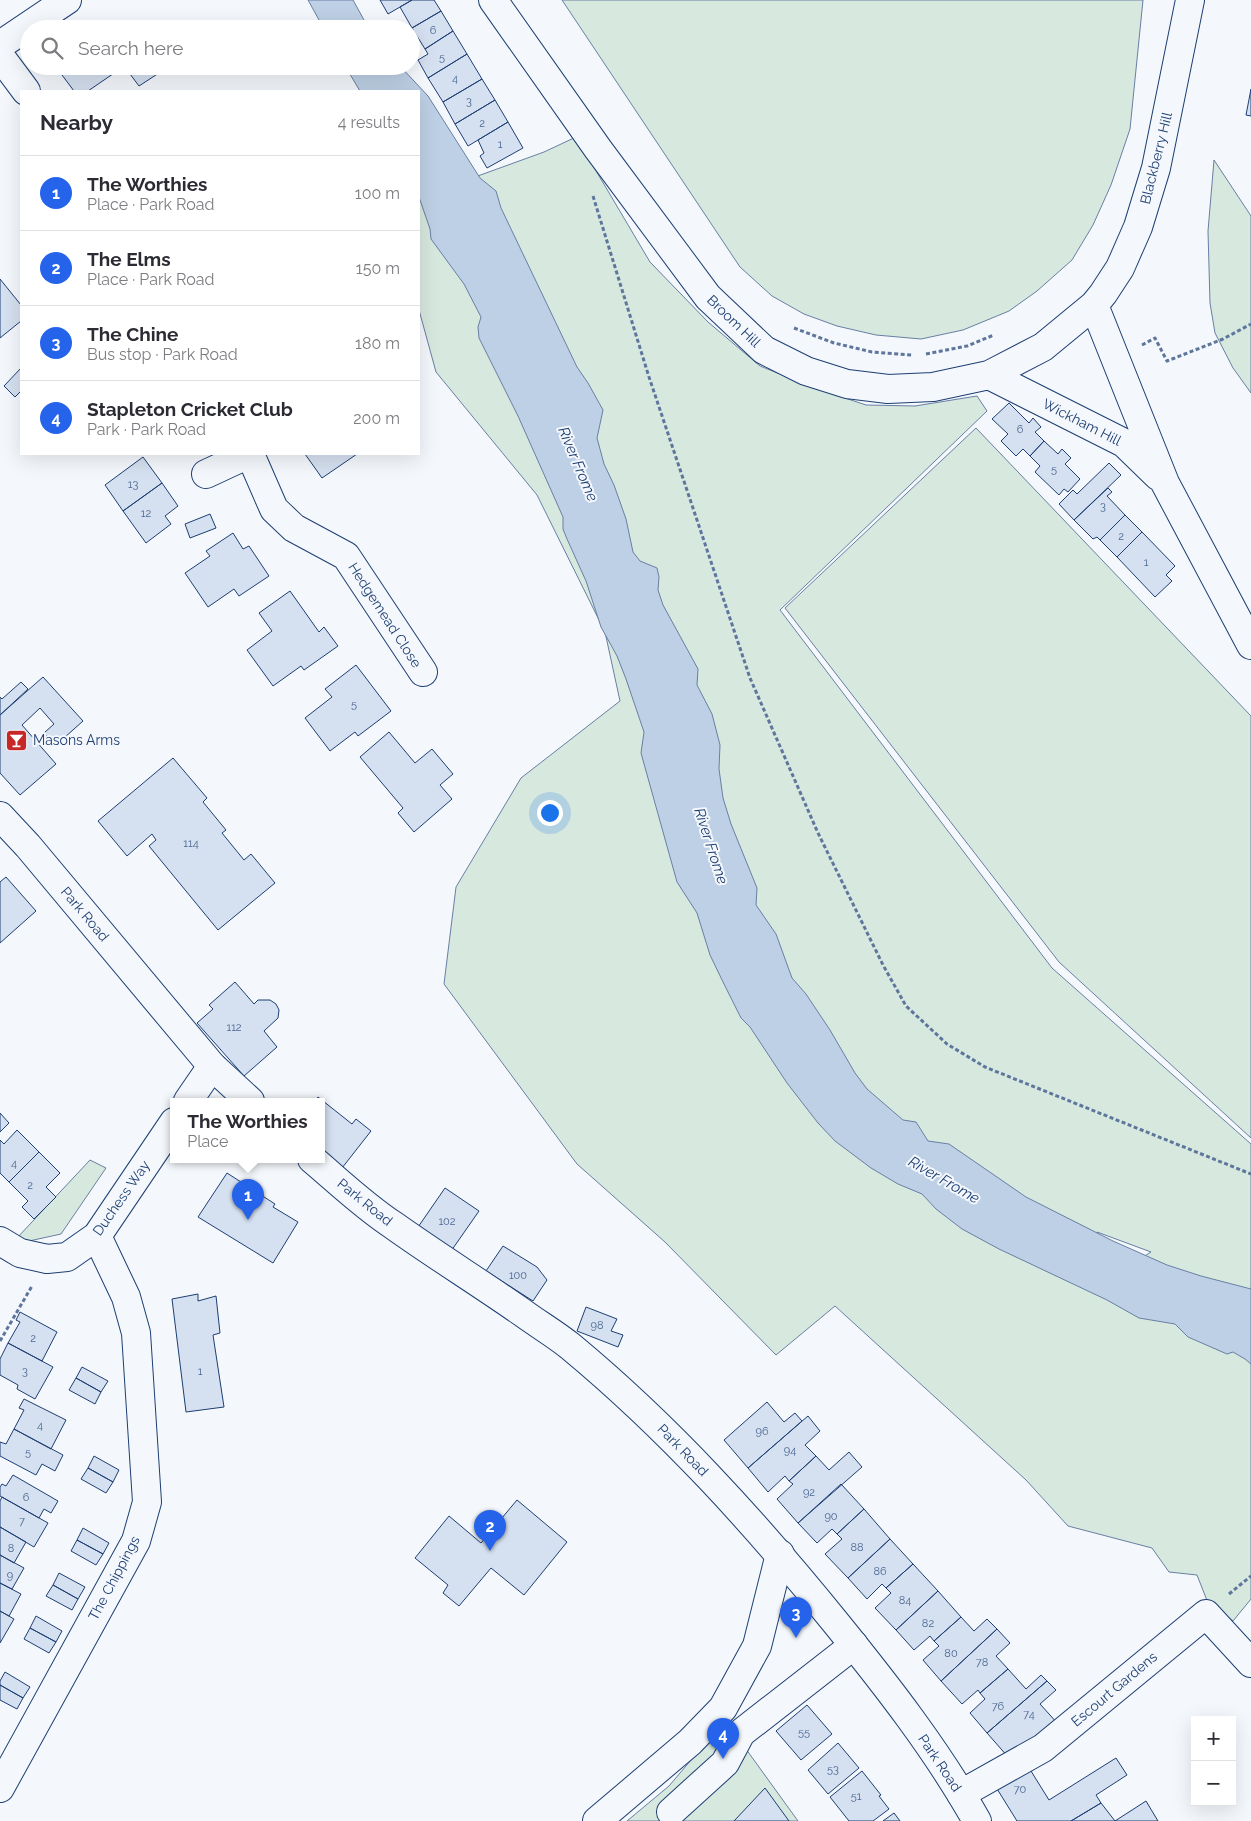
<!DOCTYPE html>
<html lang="en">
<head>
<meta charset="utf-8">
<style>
  body { margin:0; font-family:Raleway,sans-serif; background:#f2f2f3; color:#2b2b33 }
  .controls { position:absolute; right:15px; bottom:15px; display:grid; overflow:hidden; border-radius:0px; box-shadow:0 5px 20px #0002 }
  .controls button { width:45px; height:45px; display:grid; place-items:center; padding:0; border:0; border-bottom:1px solid #e1e1e2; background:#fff; color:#2b2b33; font:25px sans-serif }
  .you { position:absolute; left:549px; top:812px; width:18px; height:18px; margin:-12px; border:4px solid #fff; border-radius:50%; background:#1a73e8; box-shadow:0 0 0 8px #1a73e833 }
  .badge { display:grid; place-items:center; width:32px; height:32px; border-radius:50%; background:#2563eb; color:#fff; font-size:16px; font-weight:700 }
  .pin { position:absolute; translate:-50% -41px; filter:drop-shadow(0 1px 2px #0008) }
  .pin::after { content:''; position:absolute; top:26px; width:18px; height:15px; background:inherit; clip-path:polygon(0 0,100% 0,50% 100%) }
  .popup { position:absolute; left:170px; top:1098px; width:155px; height:65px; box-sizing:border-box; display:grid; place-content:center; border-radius:0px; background:#fff; filter:drop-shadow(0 1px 4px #0005); font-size:16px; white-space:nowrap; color:#7c7c81 }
  .popup b { font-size:19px; color:#2b2b33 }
  .popup::after { content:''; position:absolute; left:50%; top:100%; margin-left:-10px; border:10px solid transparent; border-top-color:#fff }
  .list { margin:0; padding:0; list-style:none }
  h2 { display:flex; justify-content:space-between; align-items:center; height:65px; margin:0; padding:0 20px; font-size:21px }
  h2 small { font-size:16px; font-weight:400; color:#7c7c81 }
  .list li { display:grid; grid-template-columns:32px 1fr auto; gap:15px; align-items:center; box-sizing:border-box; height:75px; padding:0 20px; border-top:1px solid #e1e1e2 }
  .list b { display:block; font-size:19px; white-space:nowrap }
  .list p { margin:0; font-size:16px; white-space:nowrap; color:#7c7c81 }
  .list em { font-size:16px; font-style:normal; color:#7c7c81 }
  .icon { flex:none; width:28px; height:28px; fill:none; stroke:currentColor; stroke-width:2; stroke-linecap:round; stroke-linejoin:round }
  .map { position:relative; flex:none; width:1251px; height:1821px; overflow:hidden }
  .search { position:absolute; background:#fff; box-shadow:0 5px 20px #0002; left:20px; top:20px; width:400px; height:55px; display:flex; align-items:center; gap:12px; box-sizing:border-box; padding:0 18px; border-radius:28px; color:#7c7c81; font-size:19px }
  .panel { position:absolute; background:#fff; box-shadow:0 5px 20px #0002; left:20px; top:90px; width:400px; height:365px; border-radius:0px }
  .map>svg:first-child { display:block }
  .green { fill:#d7e8df; stroke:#687fa3; fill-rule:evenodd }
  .water { fill:#bed0e5; stroke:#687fa3 }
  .building { fill:#d5e0f0; stroke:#1d3f73 }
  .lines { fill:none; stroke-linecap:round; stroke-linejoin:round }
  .minor-casing { stroke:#1d3f73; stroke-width:30 }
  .major-casing { stroke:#1d3f73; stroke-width:30 }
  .path { stroke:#5e769c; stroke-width:3; stroke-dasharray:4 2.5; stroke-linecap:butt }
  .minor { stroke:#f4f7fb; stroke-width:28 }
  .major { stroke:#f4f7fb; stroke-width:28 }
  .labels { text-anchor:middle; stroke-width:4; stroke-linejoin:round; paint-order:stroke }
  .number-label { font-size:11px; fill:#4b6792 }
  .street-label { font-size:14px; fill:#1d3f73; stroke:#f4f7fb }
  .poi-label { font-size:14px; fill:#1d3f73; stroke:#f4f7fb; text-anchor:start }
  .water-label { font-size:15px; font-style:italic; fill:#1d3f73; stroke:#f4f7fb }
</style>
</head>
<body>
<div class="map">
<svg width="1251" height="1821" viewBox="0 0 1251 1821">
  <rect width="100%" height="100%" fill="#f4f7fb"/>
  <path class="green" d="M 562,0 L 1143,0 L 1130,129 L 1111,185 L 1093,225 L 1072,260 L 1037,291 L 1009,311 L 963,330 L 921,339 L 876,335 L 837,326 L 804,314 L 772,296 L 740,267 Z
    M 576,137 L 650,262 L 708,322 L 760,366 L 812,387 L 866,405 L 915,406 L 977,396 L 987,411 L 780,610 L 1052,968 L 1251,1144 L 1251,1599 L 1233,1621 L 1208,1603 L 1197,1575 L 1169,1572 L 1152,1548 L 1068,1526 L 1026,1480 L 835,1306 L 776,1355 L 665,1242 L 577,1164 L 444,984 L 456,887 L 521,778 L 620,701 L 605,632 L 537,495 L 436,372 L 419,310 L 419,190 L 475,177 L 544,152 ZM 1097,1232 L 1151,1252 L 1119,1272 Z
    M 1214,160 L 1251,216 L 1251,393 L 1233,368 L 1215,333 L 1210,303 L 1208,231 Z
    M 976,428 L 1251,716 L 1251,1138 L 1059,962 L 785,608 Z
    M 90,1160 L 106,1168 L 61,1234 L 29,1241 L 17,1238 Z
    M 725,1720 L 798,1821 L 627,1821 L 669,1786 Z"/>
  <path class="water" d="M 308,0 L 353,0 L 369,29 L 324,29 Z
    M 345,66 L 400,66 L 428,96 L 480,178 L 496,191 L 501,208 L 577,367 L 588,383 L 603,410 L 597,438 L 604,464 L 614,485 L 626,519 L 633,552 L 640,561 L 657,568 L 659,577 L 658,590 L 663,605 L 698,669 L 697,685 L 712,714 L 720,745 L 719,769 L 723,798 L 731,824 L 757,888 L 756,905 L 776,934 L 792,978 L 806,994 L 830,1030 L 855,1073 L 867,1089 L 903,1120 L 916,1122 L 928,1141 L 949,1144 L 1026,1197 L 1113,1241 L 1167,1265 L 1201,1276 L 1251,1289 L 1251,1364 L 1245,1359 L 1233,1352 L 1227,1354 L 1188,1337 L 1175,1324 L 1139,1318 L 1107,1300 L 999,1249 L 962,1229 L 936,1209 L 922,1194 L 898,1184 L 871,1168 L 835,1141 L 818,1123 L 787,1083 L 750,1027 L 741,1018 L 724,984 L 710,955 L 697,913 L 677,882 L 641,753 L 644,732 L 626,679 L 617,656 L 601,627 L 586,581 L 567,539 L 563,529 L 563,517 L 518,416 L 479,338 L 478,327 L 481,317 L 464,284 L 431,239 L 430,229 L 419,197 L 419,91 L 360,91 Z"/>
  <path class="building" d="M 380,0 L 412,0 L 388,14 Z
    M 412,0 L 434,0 L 441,11 L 412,28 L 400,7 Z
    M 441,11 L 453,31 L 425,49 L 412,28 Z
    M 453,31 L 467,54 L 428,78 L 418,60 L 428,54 L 425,49 Z
    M 467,54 L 482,79 L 443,102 L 428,78 Z
    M 66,66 L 122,66 L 123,67 L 88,91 L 74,91 L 59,71 Z
    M 125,66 L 142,66 L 130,74 Z
    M 142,66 L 159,66 L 162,71 L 139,86 L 130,74 Z
    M 482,79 L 495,100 L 455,124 L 443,102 Z
    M 1251,89 L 1251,116 L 1246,115 Z
    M 495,100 L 508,122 L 468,146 L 455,124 Z
    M 508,122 L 523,148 L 487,168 L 480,156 L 484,153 L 478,140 Z
    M 0,279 L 21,305 L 21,321 L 0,338 Z
    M 21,368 L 21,391 L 15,397 L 4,386 Z
    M 1009,403 L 1029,423 L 1033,418 L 1041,427 L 1035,432 L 1044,441 L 1030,456 L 1023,449 L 1016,456 L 1001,441 L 1008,434 L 992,419 Z
    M 1044,441 L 1058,454 L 1062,449 L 1071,458 L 1065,464 L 1080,479 L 1068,492 L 1064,489 L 1059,495 L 1035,472 L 1040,466 L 1030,456 Z
    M 305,454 L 357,454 L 322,478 Z
    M 143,457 L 162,483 L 123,511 L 105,485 Z
    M 1109,463 L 1121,475 L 1074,520 L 1059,504 L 1073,490 L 1077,494 Z
    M 162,483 L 178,506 L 165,516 L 171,524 L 146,543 L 123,511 Z
    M 1108,488 L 1112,492 L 1107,496 L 1125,515 L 1100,540 L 1097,537 L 1093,539 L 1074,520 Z
    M 210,514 L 216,528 L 190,538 L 185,524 Z
    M 1125,515 L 1142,532 L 1117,557 L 1100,540 Z
    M 1142,532 L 1175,566 L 1166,575 L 1172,581 L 1155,597 L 1117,557 Z
    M 233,533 L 243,549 L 249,546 L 269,576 L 239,596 L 234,589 L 208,607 L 185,573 L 210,556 L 206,551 Z
    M 290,591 L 319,632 L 324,627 L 338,646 L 304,670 L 301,666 L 273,686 L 247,650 L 272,631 L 259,613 Z
    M 356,665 L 391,711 L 358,736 L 355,732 L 330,751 L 305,718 L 332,697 L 325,689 Z
    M 43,677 L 83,721 L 55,746 L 44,733 L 54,724 L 40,708 L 22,725 L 56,764 L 20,795 L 0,773 L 0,715 Z
    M 21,682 L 28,689 L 0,715 L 0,697 L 2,699 Z
    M 389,732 L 415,763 L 432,749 L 453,774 L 440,785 L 452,799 L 414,832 L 398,813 L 403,808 L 360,757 Z
    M 173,758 L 207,798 L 203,802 L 226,830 L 222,833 L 244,860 L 251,854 L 275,883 L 218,930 L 149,846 L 156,840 L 152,834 L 127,856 L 98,821 Z
    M 6,877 L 36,911 L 0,943 L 0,882 Z
    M 235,982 L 254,1004 L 258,1000 L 270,1000 L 276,1004 L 279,1010 L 278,1018 L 264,1031 L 277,1047 L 244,1076 L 197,1023 L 213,1009 L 209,1005 Z
    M 318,1097 L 352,1124 L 356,1119 L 371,1131 L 342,1168 L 322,1151 L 322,1101 L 315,1101 Z
    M 0,1113 L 9,1123 L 0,1132 Z
    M 17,1130 L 39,1152 L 9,1182 L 0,1173 L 0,1140 L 4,1144 Z
    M 39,1152 L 60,1173 L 46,1187 L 56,1197 L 34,1219 L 22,1207 L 28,1201 L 9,1182 Z
    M 227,1173 L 275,1204 L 273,1207 L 298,1222 L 273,1263 L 198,1217 Z
    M 445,1188 L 479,1211 L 449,1254 L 416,1230 Z
    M 503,1246 L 537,1267 L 547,1280 L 533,1301 L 486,1271 Z
    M 198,1294 L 198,1301 L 216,1296 L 220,1333 L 213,1335 L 224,1407 L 186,1412 L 172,1299 Z
    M 586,1307 L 617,1319 L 611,1331 L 623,1335 L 618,1347 L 577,1331 Z
    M 20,1312 L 57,1332 L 42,1361 L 8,1343 L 20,1322 L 16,1320 Z
    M 8,1343 L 53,1367 L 35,1399 L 17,1389 L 18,1385 L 0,1375 L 0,1359 Z
    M 82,1367 L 108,1381 L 101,1392 L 76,1378 Z
    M 76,1378 L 101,1392 L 95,1404 L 69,1390 Z
    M 24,1399 L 66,1420 L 51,1449 L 14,1429 L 24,1410 L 19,1408 Z
    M 767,1402 L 784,1422 L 795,1413 L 802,1421 L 748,1468 L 724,1440 Z
    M 808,1416 L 820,1431 L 805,1445 L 816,1456 L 789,1481 L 785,1476 L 768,1492 L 748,1468 Z
    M 14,1429 L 63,1455 L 55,1471 L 42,1464 L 36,1475 L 0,1456 L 0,1442 L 6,1444 Z
    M 849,1452 L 862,1467 L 798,1523 L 777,1499 L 793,1484 L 789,1481 L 816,1456 L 829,1470 Z
    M 94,1456 L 119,1470 L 113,1482 L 88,1468 Z
    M 88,1468 L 113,1482 L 106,1493 L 81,1479 Z
    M 13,1475 L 58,1501 L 51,1513 L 44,1509 L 39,1518 L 0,1496 L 0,1487 L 2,1484 L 6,1486 Z
    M 841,1484 L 864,1509 L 837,1534 L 832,1529 L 817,1543 L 798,1523 Z
    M 2,1497 L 48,1523 L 34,1547 L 0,1527 L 0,1501 Z
    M 517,1500 L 567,1542 L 524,1595 L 491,1568 L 459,1606 L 443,1593 L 448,1585 L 415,1558 L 449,1516 L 481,1543 Z
    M 864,1509 L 890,1539 L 848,1578 L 825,1554 L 842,1539 L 837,1534 Z
    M 0,1527 L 26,1542 L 14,1563 L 0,1555 Z
    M 83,1528 L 109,1543 L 103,1554 L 77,1540 Z
    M 890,1539 L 913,1564 L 886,1588 L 882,1584 L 867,1599 L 848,1578 Z
    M 77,1540 L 103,1554 L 96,1565 L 71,1551 Z
    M 0,1555 L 24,1568 L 12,1589 L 0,1583 Z
    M 913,1564 L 938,1591 L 896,1630 L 875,1608 L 891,1593 L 886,1588 Z
    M 59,1573 L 85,1587 L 78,1599 L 53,1585 Z
    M 0,1583 L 21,1594 L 9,1616 L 0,1611 Z
    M 53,1585 L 78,1599 L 72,1610 L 46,1596 Z
    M 938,1591 L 961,1617 L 934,1641 L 930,1636 L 914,1650 L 896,1630 Z
    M 0,1611 L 14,1619 L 0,1643 Z
    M 36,1616 L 62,1631 L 56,1642 L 30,1628 Z
    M 961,1617 L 974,1631 L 987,1619 L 997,1629 L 941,1681 L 923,1660 L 939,1646 L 934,1641 Z
    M 30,1628 L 56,1642 L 49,1653 L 24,1639 Z
    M 997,1629 L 1010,1643 L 996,1656 L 1008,1669 L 980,1693 L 978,1690 L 962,1704 L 941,1681 Z
    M 1008,1669 L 1026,1689 L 1041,1675 L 1047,1681 L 987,1733 L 970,1713 L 985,1699 L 980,1693 Z
    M 5,1672 L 30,1687 L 23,1698 L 0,1685 L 0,1681 Z
    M 1047,1681 L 1056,1690 L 1040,1704 L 1059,1725 L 1009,1758 L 987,1733 Z
    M 0,1685 L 23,1698 L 17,1709 L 0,1700 Z
    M 807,1705 L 832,1734 L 801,1760 L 776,1731 Z
    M 838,1743 L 859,1768 L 828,1794 L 808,1770 Z
    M 1116,1758 L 1127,1775 L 1096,1795 L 1101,1803 L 1071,1821 L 1017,1821 L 994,1784 L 1026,1763 L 1049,1800 Z
    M 862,1771 L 881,1795 L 879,1796 L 889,1809 L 873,1821 L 849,1821 L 830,1797 Z
    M 765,1788 L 789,1821 L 734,1821 Z
    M 1146,1801 L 1158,1821 L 1115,1821 Z
    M 1101,1803 L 1115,1821 L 1071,1821 Z
    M 894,1813 L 900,1821 L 883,1821 Z"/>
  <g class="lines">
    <defs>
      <path id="minor" d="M 493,0 L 598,149 L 708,297 L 764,350 L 806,371 L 847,384 L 888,389 L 933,387 L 989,375 L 1043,347 L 1094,305 L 1103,294 L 1120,268 L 1138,227 L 1156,168 L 1190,0
        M 0,45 L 67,0
        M 0,56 L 26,91
        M 1094,305 L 1165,483 L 1251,645
        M 989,375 L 1124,443 L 1158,476
        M 250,454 L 274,509 L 294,528 L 346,556 L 423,672
        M 206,474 L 249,454
        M 188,1101 L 212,1066
        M 0,1241 L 20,1253 L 47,1259 L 67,1257 L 97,1236 L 174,1122
        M 0,1788 L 136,1541 L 147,1502 L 136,1333 L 126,1297 L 97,1236
        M 961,1794 L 1043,1748 L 1206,1614 L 1251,1663
        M 671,1812 L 725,1763 L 741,1733 L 854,1645
        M 597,1821 L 690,1742 L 723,1708 L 757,1646 L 780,1554"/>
      <path id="major" d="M 0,816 L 28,846 L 212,1066 L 250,1101
        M 312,1159 C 338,1181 364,1206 393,1225 C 435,1255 480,1283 523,1313 C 538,1324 555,1334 570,1346 C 669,1428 755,1523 836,1623 C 887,1686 937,1750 977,1821"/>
    </defs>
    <use href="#minor" class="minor-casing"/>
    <use href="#major" class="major-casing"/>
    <path class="path" d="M 593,196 L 649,377 L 750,678 L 818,833 L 883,965 L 906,1006 L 947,1044 L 985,1067 L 1251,1174
      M 794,328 L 834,343 L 872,352 L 912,355
      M 1142,345 L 1155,338 L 1167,361 L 1223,339 L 1251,324
      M 926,354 L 967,346 L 994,335
      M 0,1341 L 32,1286
      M 1229,1594 L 1251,1576"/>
    <use href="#minor" class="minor"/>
    <use href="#major" class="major"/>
  </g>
  <defs>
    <symbol id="bar-square" viewBox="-11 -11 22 22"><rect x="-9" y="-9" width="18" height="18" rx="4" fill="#c62828" stroke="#f4f7fb"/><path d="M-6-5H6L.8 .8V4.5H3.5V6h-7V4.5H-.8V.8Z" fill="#fff"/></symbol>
  </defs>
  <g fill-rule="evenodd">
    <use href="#bar-square" x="4" y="728" width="25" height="25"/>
  </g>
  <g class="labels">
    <g class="number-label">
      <text x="433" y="34">6</text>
      <text x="442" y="61">5</text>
      <text x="455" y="82">4</text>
      <text x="469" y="105">3</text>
      <text x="482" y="127">2</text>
      <text x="500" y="148">1</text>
      <text x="1020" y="433">6</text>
      <text x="1054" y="473">5</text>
      <text x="133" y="488">13</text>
      <text x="1103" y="510">3</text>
      <text x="146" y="517">12</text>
      <text x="1121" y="540">2</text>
      <text x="1146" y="566">1</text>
      <text x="354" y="708">5</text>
      <text x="191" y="847">114</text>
      <text x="234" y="1031">112</text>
      <text x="14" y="1167">4</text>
      <text x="30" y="1189">2</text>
      <text x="447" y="1225">102</text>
      <text x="518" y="1279">100</text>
      <text x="597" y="1329">98</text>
      <text x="33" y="1342">2</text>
      <text x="25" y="1375">3</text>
      <text x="200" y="1375">1</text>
      <text x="40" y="1429">4</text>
      <text x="762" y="1435">96</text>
      <text x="790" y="1454">94</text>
      <text x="28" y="1456">5</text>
      <text x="809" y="1496">92</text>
      <text x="26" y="1501">6</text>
      <text x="831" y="1520">90</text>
      <text x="22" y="1525">7</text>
      <text x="857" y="1551">88</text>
      <text x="11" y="1552">8</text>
      <text x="880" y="1575">86</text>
      <text x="10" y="1579">9</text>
      <text x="905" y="1604">84</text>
      <text x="928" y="1627">82</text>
      <text x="951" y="1657">80</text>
      <text x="982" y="1666">78</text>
      <text x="998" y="1710">76</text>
      <text x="1029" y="1718">74</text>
      <text x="804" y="1736">55</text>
      <text x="833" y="1773">53</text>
      <text x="1020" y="1793">70</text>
      <text x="856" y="1800">51</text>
    </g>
    <g class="street-label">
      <text transform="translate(1156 158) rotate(-76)" y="5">Blackberry Hill</text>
      <text transform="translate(734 321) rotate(44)" y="5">Broom Hill</text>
      <text transform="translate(1082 422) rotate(27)" y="5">Wickham Hill</text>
      <text transform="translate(385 615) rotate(57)" y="5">Hedgemead Close</text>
      <text transform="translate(85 914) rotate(50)" y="5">Park Road</text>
      <text transform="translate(121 1198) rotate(-55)" y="5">Duchess Way</text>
      <text transform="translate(365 1202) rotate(39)" y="5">Park Road</text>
      <text transform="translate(683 1450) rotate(46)" y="5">Park Road</text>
      <text transform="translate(114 1578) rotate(-62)" y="5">The Chippings</text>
      <text transform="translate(1114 1689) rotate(-40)" y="5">Escourt Gardens</text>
      <text transform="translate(940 1763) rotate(56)" y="5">Park Road</text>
    </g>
    <g class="poi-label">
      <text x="33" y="745">Masons Arms</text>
    </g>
    <g class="water-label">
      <text transform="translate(578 464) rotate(67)" y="5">River Frome</text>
      <text transform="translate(711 846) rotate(72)" y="5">River Frome</text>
      <text transform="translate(944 1180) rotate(30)" y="5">River Frome</text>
    </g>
  </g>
</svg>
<div class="controls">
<button>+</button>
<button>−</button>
</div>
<div class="you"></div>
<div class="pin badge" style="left:248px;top:1220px">1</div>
<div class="popup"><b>The Worthies</b>Place</div>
<div class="pin badge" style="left:490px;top:1551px">2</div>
<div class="pin badge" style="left:796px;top:1638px">3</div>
<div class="pin badge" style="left:723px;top:1759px">4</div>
<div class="search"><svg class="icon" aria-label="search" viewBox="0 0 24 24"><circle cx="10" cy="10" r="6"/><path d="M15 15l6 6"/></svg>Search here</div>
<section class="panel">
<h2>Nearby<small>4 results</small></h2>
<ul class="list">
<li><span class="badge">1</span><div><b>The Worthies</b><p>Place · Park Road</p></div><em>100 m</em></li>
<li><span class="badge">2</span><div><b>The Elms</b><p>Place · Park Road</p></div><em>150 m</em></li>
<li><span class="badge">3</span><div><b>The Chine</b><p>Bus stop · Park Road</p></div><em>180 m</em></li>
<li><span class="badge">4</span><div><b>Stapleton Cricket Club</b><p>Park · Park Road</p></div><em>200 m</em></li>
</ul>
</section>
</div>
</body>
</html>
